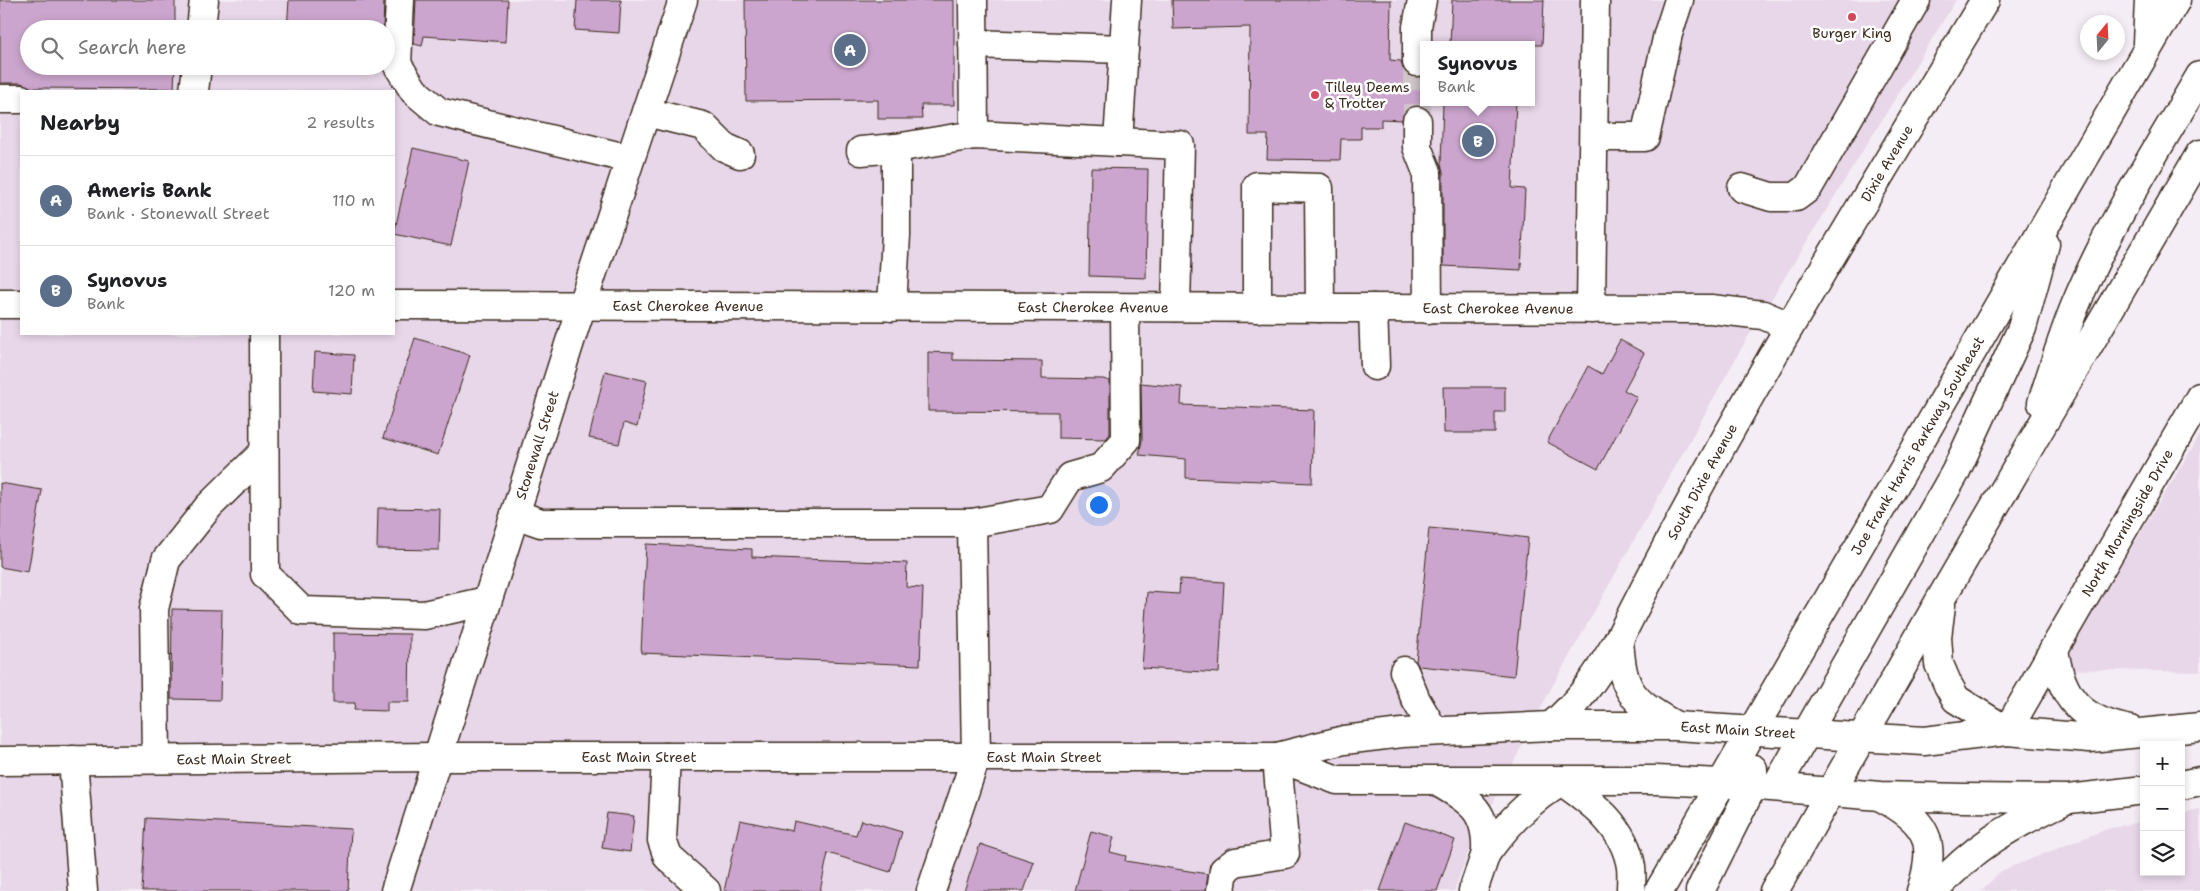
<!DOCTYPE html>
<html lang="en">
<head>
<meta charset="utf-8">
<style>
  body { margin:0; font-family:"Shantell Sans",sans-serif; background:#f6f6f6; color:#202124 }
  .controls { position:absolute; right:15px; bottom:15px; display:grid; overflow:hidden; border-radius:0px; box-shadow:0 2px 8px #0003 }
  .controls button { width:45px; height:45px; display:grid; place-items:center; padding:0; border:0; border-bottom:1px solid #e0e0e0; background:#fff; color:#202124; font:25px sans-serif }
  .compass { position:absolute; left:2080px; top:15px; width:45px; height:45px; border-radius:50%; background:#fff; box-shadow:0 2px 8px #0003; rotate:18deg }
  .you { position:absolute; left:1098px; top:504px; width:18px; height:18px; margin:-12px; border:4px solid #fff; border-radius:50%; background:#1a73e8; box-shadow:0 0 0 8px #1a73e833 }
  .badge { display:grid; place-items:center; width:32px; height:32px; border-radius:50%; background:#d1495b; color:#fff; font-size:16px; font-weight:700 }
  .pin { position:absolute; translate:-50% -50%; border:2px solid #fff; box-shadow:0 1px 5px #0006 }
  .popup { position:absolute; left:1420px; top:41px; width:115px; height:65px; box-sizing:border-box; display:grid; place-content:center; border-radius:0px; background:#fff; filter:drop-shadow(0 1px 4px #0005); font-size:16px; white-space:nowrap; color:#757577 }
  .popup b { font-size:19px; color:#202124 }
  .popup::after { content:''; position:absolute; left:50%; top:100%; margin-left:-10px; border:10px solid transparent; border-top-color:#fff }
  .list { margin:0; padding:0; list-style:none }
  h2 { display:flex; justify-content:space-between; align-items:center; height:65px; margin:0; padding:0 20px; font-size:21px }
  h2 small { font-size:16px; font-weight:400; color:#757577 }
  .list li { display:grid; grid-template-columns:32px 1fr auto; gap:15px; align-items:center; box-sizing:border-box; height:90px; padding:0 20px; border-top:1px solid #e0e0e0 }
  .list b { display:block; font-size:19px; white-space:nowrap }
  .list p { margin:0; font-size:16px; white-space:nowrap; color:#757577 }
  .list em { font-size:16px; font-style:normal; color:#757577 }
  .icon { flex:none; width:28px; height:28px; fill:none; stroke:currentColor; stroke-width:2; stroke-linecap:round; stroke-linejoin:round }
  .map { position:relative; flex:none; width:2200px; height:891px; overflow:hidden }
  .search { position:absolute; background:#fff; box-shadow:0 2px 8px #0003; left:20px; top:20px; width:375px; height:55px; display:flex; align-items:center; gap:12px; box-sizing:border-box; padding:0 18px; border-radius:28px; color:#757577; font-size:19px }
  .panel { position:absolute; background:#fff; box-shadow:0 2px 8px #0003; left:20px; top:90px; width:375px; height:245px; border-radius:0px }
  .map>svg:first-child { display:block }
  .built { fill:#e8d7e9; fill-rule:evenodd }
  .building { fill:#cba5cd; stroke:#3b2a1e }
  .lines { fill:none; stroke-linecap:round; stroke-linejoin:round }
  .minor-tunnel { stroke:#d0c6ca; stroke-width:28; stroke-dasharray:28 14; stroke-linecap:butt }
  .minor-casing { stroke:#3b2a1e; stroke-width:31 }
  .major-casing { stroke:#3b2a1e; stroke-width:31 }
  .minor { stroke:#fff; stroke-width:28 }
  .major { stroke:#fff; stroke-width:28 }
  .poi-dot { fill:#d1495b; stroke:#fff; stroke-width:2 }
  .labels { text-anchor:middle; stroke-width:5; stroke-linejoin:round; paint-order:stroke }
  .poi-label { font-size:14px; fill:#3b2a1e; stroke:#fff }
  .street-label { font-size:14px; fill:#3b2a1e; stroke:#fff }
</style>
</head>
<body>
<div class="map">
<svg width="2200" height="891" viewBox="0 0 2200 891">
  <rect width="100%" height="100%" fill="#f5edf5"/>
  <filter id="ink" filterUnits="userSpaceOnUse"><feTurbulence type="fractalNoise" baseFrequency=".02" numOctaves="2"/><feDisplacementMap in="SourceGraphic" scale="10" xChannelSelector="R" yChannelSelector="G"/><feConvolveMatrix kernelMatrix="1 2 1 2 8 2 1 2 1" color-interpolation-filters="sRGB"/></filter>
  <g filter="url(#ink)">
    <path class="built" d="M 0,0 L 1956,0 L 1745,342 L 1547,696 L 1469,851 L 1454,891 L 0,891 ZM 29,29 L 386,29 L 386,66 L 29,66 ZM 1424,45 L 1532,45 L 1532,102 L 1424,102 ZM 21,91 L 394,91 L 394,334 L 21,334 Z
      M 2200,435 L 2200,672 L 2058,669 Z
      M 2200,809 L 2200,891 L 1981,891 L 2001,871 L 2107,829 L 2144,821 L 2144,872 L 2181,872 L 2181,813 Z"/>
    <path class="building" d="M 0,0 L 175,0 L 175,29 L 29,29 L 29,66 L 175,66 L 174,89 L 31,88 L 21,83 L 0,83 Z
      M 289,0 L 384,0 L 383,29 L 287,29 Z
      M 416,0 L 508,0 L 506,42 L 424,36 L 422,46 L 414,44 Z
      M 577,0 L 621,0 L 619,33 L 575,30 Z
      M 745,0 L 954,0 L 954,105 L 921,105 L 922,119 L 878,119 L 878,100 L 746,101 Z
      M 1172,0 L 1391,0 L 1390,60 L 1401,61 L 1403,69 L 1410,76 L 1417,78 L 1424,76 L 1424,107 L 1417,105 L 1410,107 L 1404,113 L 1402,120 L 1381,119 L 1381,127 L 1361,127 L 1361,139 L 1341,139 L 1340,160 L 1267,159 L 1268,135 L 1249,135 L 1250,27 L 1173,29 Z
      M 1452,0 L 1544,0 L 1542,45 L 1450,45 Z
      M 1443,102 L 1516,102 L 1512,188 L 1525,189 L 1521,270 L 1443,266 L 1443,172 L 1441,164 Z
      M 413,148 L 469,161 L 451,246 L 394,234 Z
      M 1091,168 L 1148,169 L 1146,278 L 1089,276 Z
      M 415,338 L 470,355 L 438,455 L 383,438 Z
      M 1620,340 L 1644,353 L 1624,390 L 1637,397 L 1598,469 L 1547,442 L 1588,366 L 1602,374 Z
      M 315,352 L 354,355 L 352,394 L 313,391 Z
      M 928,352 L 953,353 L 953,360 L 1042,361 L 1042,378 L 1103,379 L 1110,381 L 1110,434 L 1106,439 L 1058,438 L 1058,412 L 928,411 Z
      M 605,371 L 647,381 L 637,427 L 624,423 L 619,444 L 589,438 Z
      M 1141,383 L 1182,387 L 1181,405 L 1314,410 L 1312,483 L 1186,478 L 1186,459 L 1139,455 L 1142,440 Z
      M 1443,387 L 1505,387 L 1505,412 L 1495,412 L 1495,433 L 1444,433 Z
      M 0,483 L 42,490 L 28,572 L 0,567 Z
      M 378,508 L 440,509 L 439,550 L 377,549 Z
      M 1429,528 L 1496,534 L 1496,536 L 1497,534 L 1528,538 L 1514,676 L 1419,666 L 1416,662 Z
      M 646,544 L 752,549 L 752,557 L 907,563 L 906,587 L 923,588 L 920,665 L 641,653 Z
      M 1180,579 L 1224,582 L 1219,673 L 1142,668 L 1147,592 L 1179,594 Z
      M 172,609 L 222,610 L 220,700 L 171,699 Z
      M 333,633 L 410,634 L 409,702 L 387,702 L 387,711 L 354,710 L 355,703 L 333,703 Z
      M 607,813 L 634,816 L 630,852 L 602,848 Z
      M 146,818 L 351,829 L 348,891 L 142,891 Z
      M 740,820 L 792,831 L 794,821 L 856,835 L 861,820 L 902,832 L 890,872 L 828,853 L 820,891 L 724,891 Z
      M 1405,822 L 1455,840 L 1437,891 L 1380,891 Z
      M 1091,831 L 1114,837 L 1110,852 L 1126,856 L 1125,861 L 1208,874 L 1206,891 L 1075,891 Z
      M 980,844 L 1034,862 L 1024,891 L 964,891 Z"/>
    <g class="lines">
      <path class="minor-tunnel" d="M 1417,62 L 1417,121"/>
      <defs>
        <g id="minor">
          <path d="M 400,0 L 397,64 L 414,91 L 439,112 L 630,159"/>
          <path d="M 973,0 L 974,135"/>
          <path d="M 201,29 L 204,0"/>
          <path d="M 973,44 L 1124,49"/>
          <path d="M 1417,62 L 1417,27 L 1422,0"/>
          <path d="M 194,91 L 197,66"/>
          <path d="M 0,99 L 21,99"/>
          <path d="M 646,112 L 703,126 L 724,147 L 740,154"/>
          <path d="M 1417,121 L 1417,147 L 1427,172 L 1428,309"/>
          <path d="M 1594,137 L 1645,137 L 1668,34 L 1679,0"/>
          <path d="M 1118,142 L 1127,0"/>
          <path d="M 861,151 L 896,148"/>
          <path d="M 1742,188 L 1771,197 L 1796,197 L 1808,188 L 1916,0"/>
          <path d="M 0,304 L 21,304"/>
          <path id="s1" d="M 394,305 L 1711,309 L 1763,315 L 1789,326"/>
          <path d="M 892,307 L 896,235 L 896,148 L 974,135 L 1180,145 L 1176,307"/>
          <path d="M 1257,308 L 1257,186 L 1319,188 L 1320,308"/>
          <path d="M 1373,308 L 1375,366"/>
          <path d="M 1591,309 L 1595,0"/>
          <path d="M 264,334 L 265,574 L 302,611 L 424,615 L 487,601"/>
          <path d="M 515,514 L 541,523 L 972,523 L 1050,509 L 1070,477 L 1101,468 L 1126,440 L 1125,308"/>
          <path id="s2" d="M 1619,639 C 1729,419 1859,210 1985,0"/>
          <path id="s3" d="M 2054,649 L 2200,397"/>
          <path d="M 1404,671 L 1416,700 L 1434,731"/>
          <path d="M 666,757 L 662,840 L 668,857 L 706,891"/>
          <path d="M 156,759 L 154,609 L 166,560 L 209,506 L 264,452"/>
          <path d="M 73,760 L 83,891"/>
          <path id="s4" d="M 395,891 L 574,329 L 683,0"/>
          <path d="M 931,891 L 976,757 L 972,523"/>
          <path d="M 1221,891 L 1224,870 L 1235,862 L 1285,854 L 1277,757"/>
          <path d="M 1473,891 L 1486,853"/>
        </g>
        <g id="major">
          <path d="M 2147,43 L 2149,0"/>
          <path d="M 2042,403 C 2052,371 2062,338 2075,306 C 2108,226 2156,151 2200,76"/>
          <path d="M 1941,605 L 1937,637 L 1939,664 L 1948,685 L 1956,699 L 2007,731"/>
          <path d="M 1619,639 C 1622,690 1630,700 1674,725"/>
          <path d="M 2054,649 C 2061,699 2081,721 2131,730"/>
          <path d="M 1551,726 C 1581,701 1599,672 1619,639"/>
          <path d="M 2007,731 L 2054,649"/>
          <path d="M 1277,757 L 1337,780 L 1656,780 L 1721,783 L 1880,796 L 1964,798 L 2069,799 L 2144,790"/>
          <path id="s5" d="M 0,761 L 437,757 L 1277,757 L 1344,740 L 1402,733 L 1551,726 L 1675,726 L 1924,741 L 2007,731 L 2090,738 L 2200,727"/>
          <path d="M 1436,781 C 1470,801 1488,810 1486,853"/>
          <path d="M 1561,781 C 1592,802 1625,827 1631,867 C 1632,875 1631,883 1631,891"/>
          <path d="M 2181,785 L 2200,781"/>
          <path d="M 1776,787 L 1955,473 L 2022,328 L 2045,244"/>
          <path d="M 1881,797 C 1927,821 1938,841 1921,891"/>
          <path d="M 1486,853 C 1508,823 1530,800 1561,781"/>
          <path id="s6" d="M 1659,891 L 2176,0"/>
          <path d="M 1700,891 L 1753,785 L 1753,769"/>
          <path d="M 1774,891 L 1943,595 L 2200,154"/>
          <path d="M 1934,891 C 1973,847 2010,826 2063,801"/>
        </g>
      </defs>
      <use href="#minor" class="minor-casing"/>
      <use href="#major" class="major-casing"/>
      <use href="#minor" class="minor"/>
      <use href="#major" class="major"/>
    </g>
  </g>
  <g class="poi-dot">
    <circle cx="1852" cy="17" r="5"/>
    <circle cx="1315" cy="95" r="5"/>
  </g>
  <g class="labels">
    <g class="poi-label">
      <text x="1852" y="38">Burger King</text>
      <text x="1325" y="92" text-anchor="start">Tilley Deems<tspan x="1325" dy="16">&amp; Trotter</tspan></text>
    </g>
    <g class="street-label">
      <text dy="5" stroke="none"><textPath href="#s2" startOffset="546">Dixie Avenue</textPath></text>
      <text dy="5" stroke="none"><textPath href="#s1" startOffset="294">East Cherokee Avenue</textPath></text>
      <text dy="5" stroke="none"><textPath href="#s1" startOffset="699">East Cherokee Avenue</textPath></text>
      <text dy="5" stroke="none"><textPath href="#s1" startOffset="1104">East Cherokee Avenue</textPath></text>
      <text dy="5" stroke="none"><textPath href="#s4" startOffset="468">Stonewall Street</textPath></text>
      <text dy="5" stroke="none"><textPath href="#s6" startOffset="515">Joe Frank Harris Parkway Southeast</textPath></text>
      <text dy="5" stroke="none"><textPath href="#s2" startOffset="178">South Dixie Avenue</textPath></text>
      <text dy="5" stroke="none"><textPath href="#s3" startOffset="146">North Morningside Drive</textPath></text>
      <text dy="5" stroke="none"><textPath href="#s5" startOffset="1741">East Main Street</textPath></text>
      <text dy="5" stroke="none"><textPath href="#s5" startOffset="639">East Main Street</textPath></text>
      <text dy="5" stroke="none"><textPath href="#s5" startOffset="1044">East Main Street</textPath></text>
      <text dy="5" stroke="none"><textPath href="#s5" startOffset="234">East Main Street</textPath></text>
    </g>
  </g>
</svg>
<div class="controls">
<button>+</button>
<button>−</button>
<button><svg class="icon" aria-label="layers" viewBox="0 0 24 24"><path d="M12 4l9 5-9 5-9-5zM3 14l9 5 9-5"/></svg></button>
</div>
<svg class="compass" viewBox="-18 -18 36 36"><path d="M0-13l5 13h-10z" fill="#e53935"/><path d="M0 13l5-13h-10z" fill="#757577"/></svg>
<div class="you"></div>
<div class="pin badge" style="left:850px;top:50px;background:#5c6f8a">A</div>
<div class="pin badge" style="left:1478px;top:141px;background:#5c6f8a">B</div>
<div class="popup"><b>Synovus</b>Bank</div>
<div class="search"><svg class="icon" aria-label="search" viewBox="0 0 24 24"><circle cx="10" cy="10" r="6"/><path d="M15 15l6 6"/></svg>Search here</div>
<section class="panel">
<h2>Nearby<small>2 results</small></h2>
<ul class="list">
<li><span class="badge" style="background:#5c6f8a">A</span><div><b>Ameris Bank</b><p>Bank · Stonewall Street</p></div><em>110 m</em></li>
<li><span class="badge" style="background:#5c6f8a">B</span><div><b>Synovus</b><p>Bank</p></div><em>120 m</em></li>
</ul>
</section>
</div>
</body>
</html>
